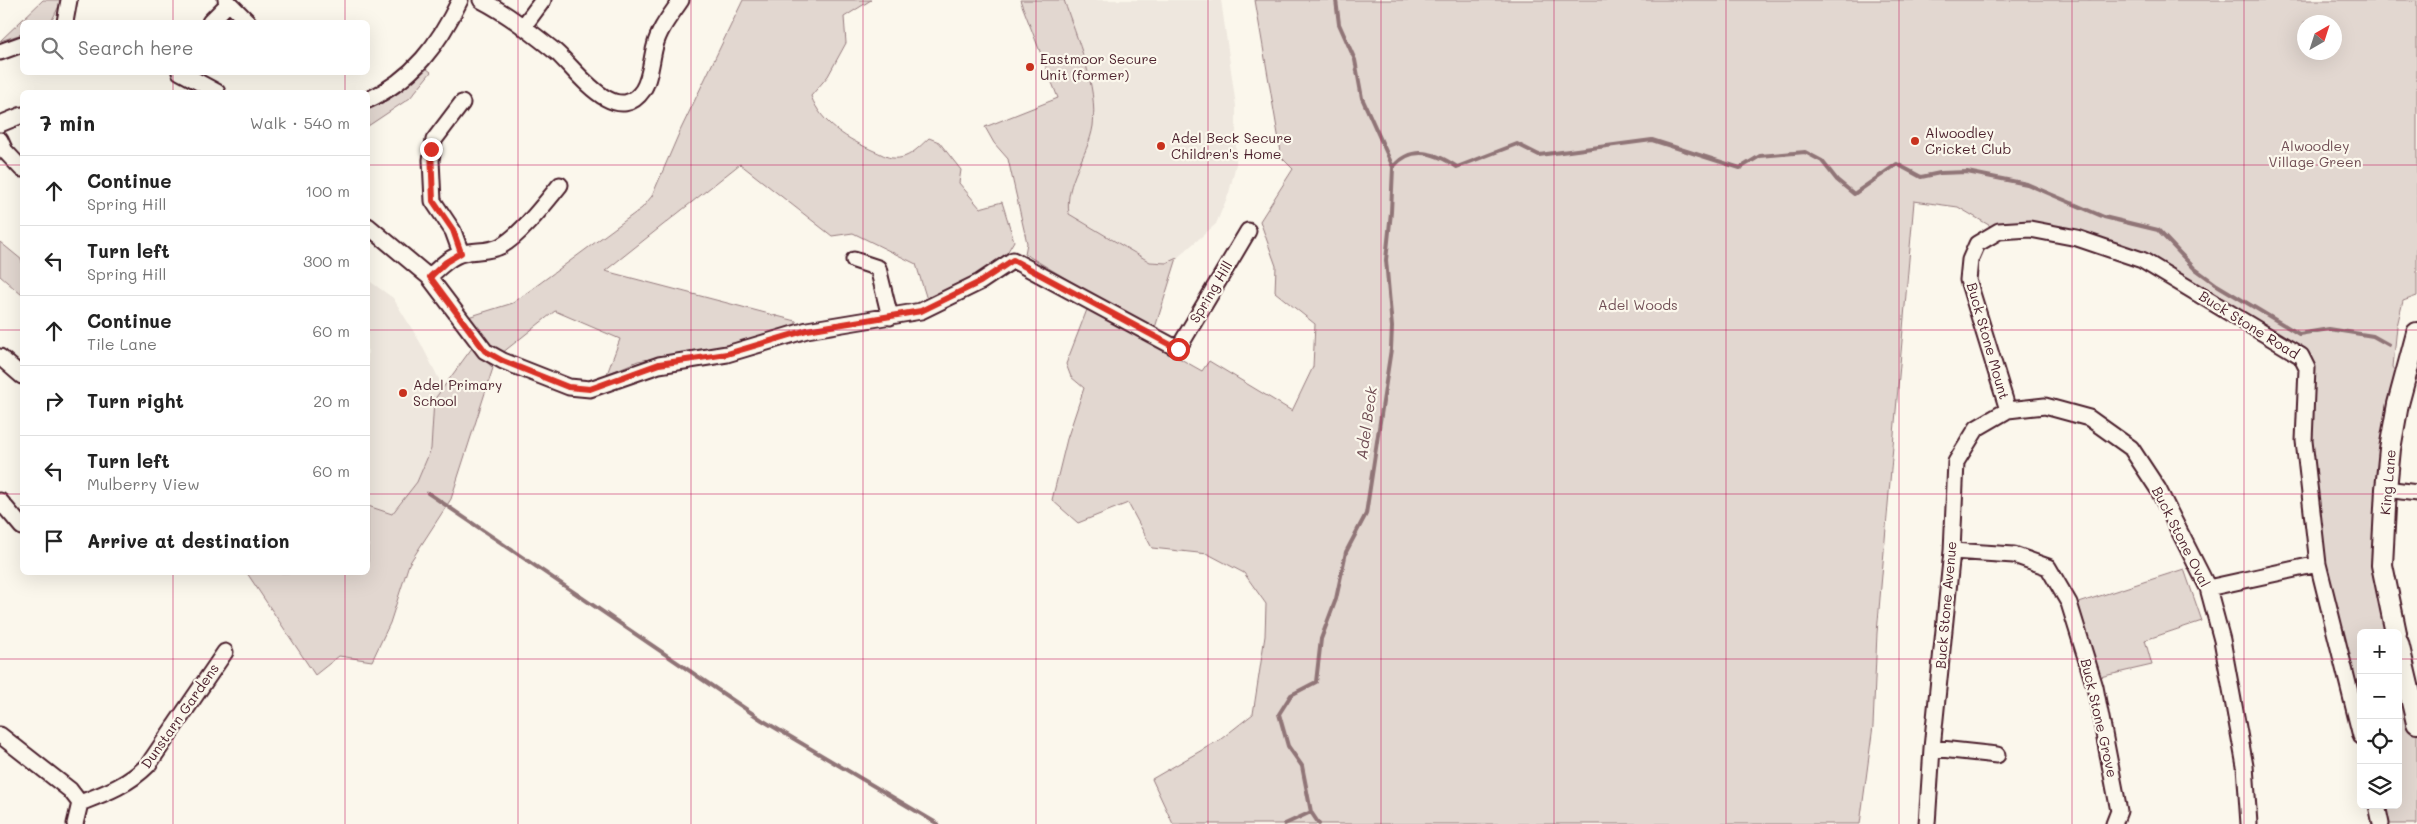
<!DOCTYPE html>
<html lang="en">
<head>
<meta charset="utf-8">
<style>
  body { margin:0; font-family:Mali,sans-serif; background:#f6f6f6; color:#222 }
  .controls { position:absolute; right:15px; bottom:15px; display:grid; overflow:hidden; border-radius:8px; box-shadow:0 5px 20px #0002 }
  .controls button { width:45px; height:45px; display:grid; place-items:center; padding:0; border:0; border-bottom:1px solid #e0e0e0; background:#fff; color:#222; font:25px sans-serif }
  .compass { position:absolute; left:2297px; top:15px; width:45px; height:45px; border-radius:50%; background:#fff; box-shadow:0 5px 20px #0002; rotate:39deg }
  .stop { position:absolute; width:15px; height:15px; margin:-11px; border:4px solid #d93025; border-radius:50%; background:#fff }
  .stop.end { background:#d93025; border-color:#fff; box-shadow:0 1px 5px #0008 }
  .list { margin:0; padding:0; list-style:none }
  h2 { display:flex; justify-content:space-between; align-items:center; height:65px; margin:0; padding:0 20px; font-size:21px }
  h2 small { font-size:16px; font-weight:400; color:#767676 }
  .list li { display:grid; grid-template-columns:32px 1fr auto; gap:15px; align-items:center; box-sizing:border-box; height:70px; padding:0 20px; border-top:1px solid #e0e0e0 }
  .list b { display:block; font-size:19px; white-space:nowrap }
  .list p { margin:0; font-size:16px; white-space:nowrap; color:#767676 }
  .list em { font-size:16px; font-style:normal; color:#767676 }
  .icon { flex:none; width:28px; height:28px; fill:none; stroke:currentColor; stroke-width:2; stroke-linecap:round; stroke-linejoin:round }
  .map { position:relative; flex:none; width:2417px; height:824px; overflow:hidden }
  .search { position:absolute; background:#fff; box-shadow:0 5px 20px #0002; left:20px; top:20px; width:350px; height:55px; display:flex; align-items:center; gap:12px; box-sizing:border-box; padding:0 18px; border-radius:8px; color:#767676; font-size:19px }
  .panel { position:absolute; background:#fff; box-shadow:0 5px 20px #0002; left:20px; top:90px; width:350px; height:485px; border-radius:8px }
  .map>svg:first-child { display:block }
  .built { fill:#eee7de }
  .green { fill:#e2d7d0; stroke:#967b7e; fill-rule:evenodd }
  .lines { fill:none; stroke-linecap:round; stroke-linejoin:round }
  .stream { stroke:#907477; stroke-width:4 }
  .street-casing { stroke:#4a1f2b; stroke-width:19 }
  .secondary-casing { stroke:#4a1f2b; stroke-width:24 }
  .street { stroke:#fbf7ec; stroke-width:15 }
  .secondary { stroke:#fbf7ec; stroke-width:20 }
  .route { stroke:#d93025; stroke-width:6 }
  .grid { fill:none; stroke:#c2185b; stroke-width:1; stroke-opacity:0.55 }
  .poi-dot { fill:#c8321e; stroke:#fbf7ec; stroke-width:2 }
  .labels { text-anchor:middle; stroke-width:4.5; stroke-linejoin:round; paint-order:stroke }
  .poi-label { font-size:14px; fill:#4a1f2b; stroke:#fbf7ec; text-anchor:start }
  .park-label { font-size:14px; fill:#704d54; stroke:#fbf7ec }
  .street-label { font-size:14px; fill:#4a1f2b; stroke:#fbf7ec }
  .water-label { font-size:15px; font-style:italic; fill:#6d4a51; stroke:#fbf7ec }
</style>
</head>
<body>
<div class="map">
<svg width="2417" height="824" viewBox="0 0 2417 824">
  <rect width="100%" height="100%" fill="#fbf7ec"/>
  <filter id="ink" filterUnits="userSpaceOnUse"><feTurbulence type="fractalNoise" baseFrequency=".02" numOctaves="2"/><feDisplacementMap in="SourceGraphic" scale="10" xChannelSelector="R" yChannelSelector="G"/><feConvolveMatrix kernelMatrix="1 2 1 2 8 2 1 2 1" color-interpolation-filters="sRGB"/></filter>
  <g filter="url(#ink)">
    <path class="built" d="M 1064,0 L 1221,0 L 1236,106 L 1236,164 L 1229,193 L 1216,224 L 1177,258 L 1166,263 L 1150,262 L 1069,214 L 1067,200 L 1072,182 Z
      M 368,280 L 393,298 L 420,342 L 443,387 L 434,400 L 431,449 L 417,482 L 392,514 L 368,506 Z"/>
    <path class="green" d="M 43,0 L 62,0 L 51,22 L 22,22 L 22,34 L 0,41 Z
      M 743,0 L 871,0 L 844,17 L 846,43 L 828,76 L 811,96 C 822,125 848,139 874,151 C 880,153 887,158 893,158 C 908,160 919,147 929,138 L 939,142 L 961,170 L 959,183 L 980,208 L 1002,202 L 1014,241 L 1004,258 L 978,276 L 928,303 L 916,264 L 853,233 L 832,236 L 740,164 L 605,271 L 796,321 L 798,328 L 711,349 L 638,361 L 607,374 L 620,339 L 555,311 L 502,353 L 490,346 L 468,317 L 513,303 L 642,208 L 652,196 L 680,131 Z
      M 1020,0 L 1064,0 C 1077,40 1098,84 1093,126 C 1088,157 1064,182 1069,214 L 1150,262 L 1166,263 L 1177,258 L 1154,331 L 1025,254 L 1027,243 L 1008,159 L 994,143 L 985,127 L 1058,98 Z
      M 1255,0 L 2417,0 L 2417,296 L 2403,301 L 2397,326 L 2393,367 L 2404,383 L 2386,489 L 2396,633 L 2361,633 L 2361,736 L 2318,564 L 2307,368 L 2142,260 L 2077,238 L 1999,231 L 1958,207 L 1914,201 L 1877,633 L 1873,726 L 1860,824 L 1173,824 L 1152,779 L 1221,739 L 1253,714 L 1265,636 L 1266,604 L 1244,573 L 1208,554 L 1152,548 L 1128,503 L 1078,523 L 1052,500 L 1067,439 L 1084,388 L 1071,377 L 1066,364 L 1088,307 L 1202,371 L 1209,361 L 1292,411 L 1313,367 L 1315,324 L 1275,292 L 1276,266 L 1260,221 L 1293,169 L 1282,158 ZM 2304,22 L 2334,22 L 2334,52 L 2304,52 Z
      M 427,69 L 431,72 L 410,98 L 368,126 L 368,110 L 400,92 Z
      M 0,242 L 22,260 L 22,295 L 0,276 Z
      M 472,348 L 493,368 L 451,499 L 409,564 L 390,623 L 372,661 L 339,656 L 315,675 L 247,573 L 368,572 L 368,506 L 392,514 L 417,482 L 431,449 L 434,400 Z
      M 2184,569 L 2202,621 L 2145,640 L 2152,665 L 2100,677 L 2078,603 Z
      M 2398,643 L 2417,723 L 2417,824 L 2381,824 L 2377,805 L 2398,805 Z"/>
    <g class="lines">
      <path class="stream" d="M 1393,167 C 1411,145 1435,152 1457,167 L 1517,144 L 1539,155 L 1652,140 L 1740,168 L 1760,156 L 1805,152 L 1822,161 L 1837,180 L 1854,194 L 1897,164 L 1921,177 L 1940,173 L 1967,172 L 2027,184 L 2104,217 L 2158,230 L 2194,268 L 2217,285 L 2299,334 L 2329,329 L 2373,336 L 2389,345
        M 428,493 L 762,720 L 938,824
        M 1285,824 L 1311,812
        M 1319,824 L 1311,812 L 1302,766 L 1288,746 L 1279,714 L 1291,695 L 1316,682 L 1321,639 L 1336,599 L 1346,552 L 1366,514 L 1391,349 L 1392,327 L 1386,260 L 1391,212 L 1393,167 L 1362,98 L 1355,60 L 1339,24 L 1336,0"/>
      <defs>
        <path id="street" d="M 226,0 L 248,22
          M 481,0 C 508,14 532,33 556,52 C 574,67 616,130 643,90 C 651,77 651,60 655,46 C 659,29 671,15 681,0
          M 65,22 L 69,0
          M 210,22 L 229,3
          M 523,27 L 543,0
          M 0,52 L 22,44
          M 180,72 L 217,92
          M 368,100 C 413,79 439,44 460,0
          M 0,124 L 22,115
          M 0,140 L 5,151 L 22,169
          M 368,226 L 429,277 L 485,351 L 503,361 L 569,387 L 590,389 L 659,365 L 727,354 L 807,330 L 921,311 L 980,282 L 1013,260 L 1178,349 L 1248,231
          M 461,253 L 453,231 L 433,201 L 431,160 L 434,140 L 462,103
          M 854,260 L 878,268 L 890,317
          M 429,277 C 439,268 450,256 464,253 C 476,250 490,252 501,246 C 521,235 546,202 560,185
          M 0,357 L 22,376
          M 2008,410 L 1968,280 L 1970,260 L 1977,244 L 1999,231 L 2030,229 L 2077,238 L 2142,260 L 2301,356 L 2307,368 L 2304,441 L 2318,564 L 2361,736
          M 2386,489 L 2417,493
          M 0,501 L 22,527
          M 1952,551 L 2014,555 L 2048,567 L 2069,603 L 2095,687 L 2119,811 L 2114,824
          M 2208,588 L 2318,564
          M 0,735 L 70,790 L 80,803 L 75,824
          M 1932,748 L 1997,755
          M 80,803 C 106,793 128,785 148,765 L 225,652
          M 2377,805 L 2381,824
          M 1927,824 L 1932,748 L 1952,551 L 1956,462 L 1977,428 L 2008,410 L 2045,406 L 2089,418 L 2131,448 L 2158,489 L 2208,588 L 2222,640 L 2245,766 L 2249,824"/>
        <path id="secondary" d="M 2396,633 L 2382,565 L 2386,489 L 2390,449 L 2398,404 L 2417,333
          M 2398,643 L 2417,723"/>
      </defs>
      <use href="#street" class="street-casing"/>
      <use href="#secondary" class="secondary-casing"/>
      <use href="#street" class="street"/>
      <use href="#secondary" class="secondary"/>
    </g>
  </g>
  <g class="lines" filter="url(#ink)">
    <path class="route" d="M 431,149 L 433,201 L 453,230 L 461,253 L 446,262 L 430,277 L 485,351 L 503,361 L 568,387 L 590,389 L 659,364 L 727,354 L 807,330 L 921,311 L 980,282 L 1013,260 L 1178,349"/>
  </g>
  <path class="grid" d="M 173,0 L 173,22M 345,0 L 345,22M 518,0 L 518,824M 691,0 L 691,824M 863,0 L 863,824M 1036,0 L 1036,824M 1208,0 L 1208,824M 1381,0 L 1381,824M 1554,0 L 1554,824M 1726,0 L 1726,824M 1899,0 L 1899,824M 2072,0 L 2072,824M 2244,0 L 2244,824M 173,72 L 173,92M 345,72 L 345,92M 0,165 L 22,165M 368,165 L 2417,165M 0,330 L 22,330M 368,330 L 2417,330M 0,494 L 22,494M 368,494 L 2417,494M 173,572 L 173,824M 345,572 L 345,824M 0,659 L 2361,659M 2398,659 L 2417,659"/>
  <g class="poi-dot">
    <circle cx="1030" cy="67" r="5"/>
    <circle cx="1915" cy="141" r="5"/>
    <circle cx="1161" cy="146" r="5"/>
    <circle cx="403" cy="393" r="5"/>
  </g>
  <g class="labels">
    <g class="poi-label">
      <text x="1040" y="64">Eastmoor Secure<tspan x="1040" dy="16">Unit (former)</tspan></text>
      <text x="1925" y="138">Alwoodley<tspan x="1925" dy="16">Cricket Club</tspan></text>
      <text x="1171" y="143">Adel Beck Secure<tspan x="1171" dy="16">Children's Home</tspan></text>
      <text x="413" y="390">Adel Primary<tspan x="413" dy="16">School</tspan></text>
    </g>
    <g class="park-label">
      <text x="2315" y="151">Alwoodley<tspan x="2315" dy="16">Village Green</tspan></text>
      <text x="1638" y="310">Adel Woods</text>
    </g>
    <g class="street-label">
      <text transform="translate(1211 292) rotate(-59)" y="5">Spring Hill</text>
      <text transform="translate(2249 325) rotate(32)" y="5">Buck Stone Road</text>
      <text transform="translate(1988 341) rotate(74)" y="5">Buck Stone Mount</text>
      <text transform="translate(2388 482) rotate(-85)" y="5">King Lane</text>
      <text transform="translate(2181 537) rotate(63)" y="5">Buck Stone Oval</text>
      <text transform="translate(1946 605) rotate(-85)" y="5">Buck Stone Avenue</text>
      <text transform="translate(180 716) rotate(-55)" y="5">Dunstarn Gardens</text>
      <text transform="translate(2099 718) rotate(77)" y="5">Buck Stone Grove</text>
    </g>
    <g class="water-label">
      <text transform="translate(1367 423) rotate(-82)" y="5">Adel Beck</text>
    </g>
  </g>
</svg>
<div class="controls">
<button>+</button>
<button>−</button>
<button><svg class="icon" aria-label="locate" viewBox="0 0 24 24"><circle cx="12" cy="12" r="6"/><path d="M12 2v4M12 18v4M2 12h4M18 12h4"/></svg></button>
<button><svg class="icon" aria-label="layers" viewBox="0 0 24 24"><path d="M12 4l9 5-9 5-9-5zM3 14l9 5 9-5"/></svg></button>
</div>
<svg class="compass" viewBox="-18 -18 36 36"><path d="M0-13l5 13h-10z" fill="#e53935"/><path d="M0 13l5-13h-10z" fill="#767676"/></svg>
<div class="stop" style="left:1178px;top:349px"></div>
<div class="stop end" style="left:431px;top:149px"></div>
<div class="search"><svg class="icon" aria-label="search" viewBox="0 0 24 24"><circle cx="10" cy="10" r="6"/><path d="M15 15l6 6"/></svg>Search here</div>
<section class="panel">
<h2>7 min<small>Walk · 540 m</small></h2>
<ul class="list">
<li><svg class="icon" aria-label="ahead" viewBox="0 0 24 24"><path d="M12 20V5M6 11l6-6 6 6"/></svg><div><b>Continue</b><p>Spring Hill</p></div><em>100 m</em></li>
<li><svg class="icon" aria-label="left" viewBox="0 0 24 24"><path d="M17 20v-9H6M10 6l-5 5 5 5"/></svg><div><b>Turn left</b><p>Spring Hill</p></div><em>300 m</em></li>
<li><svg class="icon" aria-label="ahead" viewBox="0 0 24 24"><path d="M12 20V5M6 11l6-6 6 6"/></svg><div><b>Continue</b><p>Tile Lane</p></div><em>60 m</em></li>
<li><svg class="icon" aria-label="right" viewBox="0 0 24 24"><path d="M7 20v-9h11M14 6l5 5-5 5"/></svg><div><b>Turn right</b></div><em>20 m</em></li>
<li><svg class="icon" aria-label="left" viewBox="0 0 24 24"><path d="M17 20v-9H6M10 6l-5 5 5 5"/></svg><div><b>Turn left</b><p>Mulberry View</p></div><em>60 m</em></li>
<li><svg class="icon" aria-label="arrive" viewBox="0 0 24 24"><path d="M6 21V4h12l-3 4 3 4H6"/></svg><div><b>Arrive at destination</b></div></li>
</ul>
</section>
</div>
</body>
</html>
